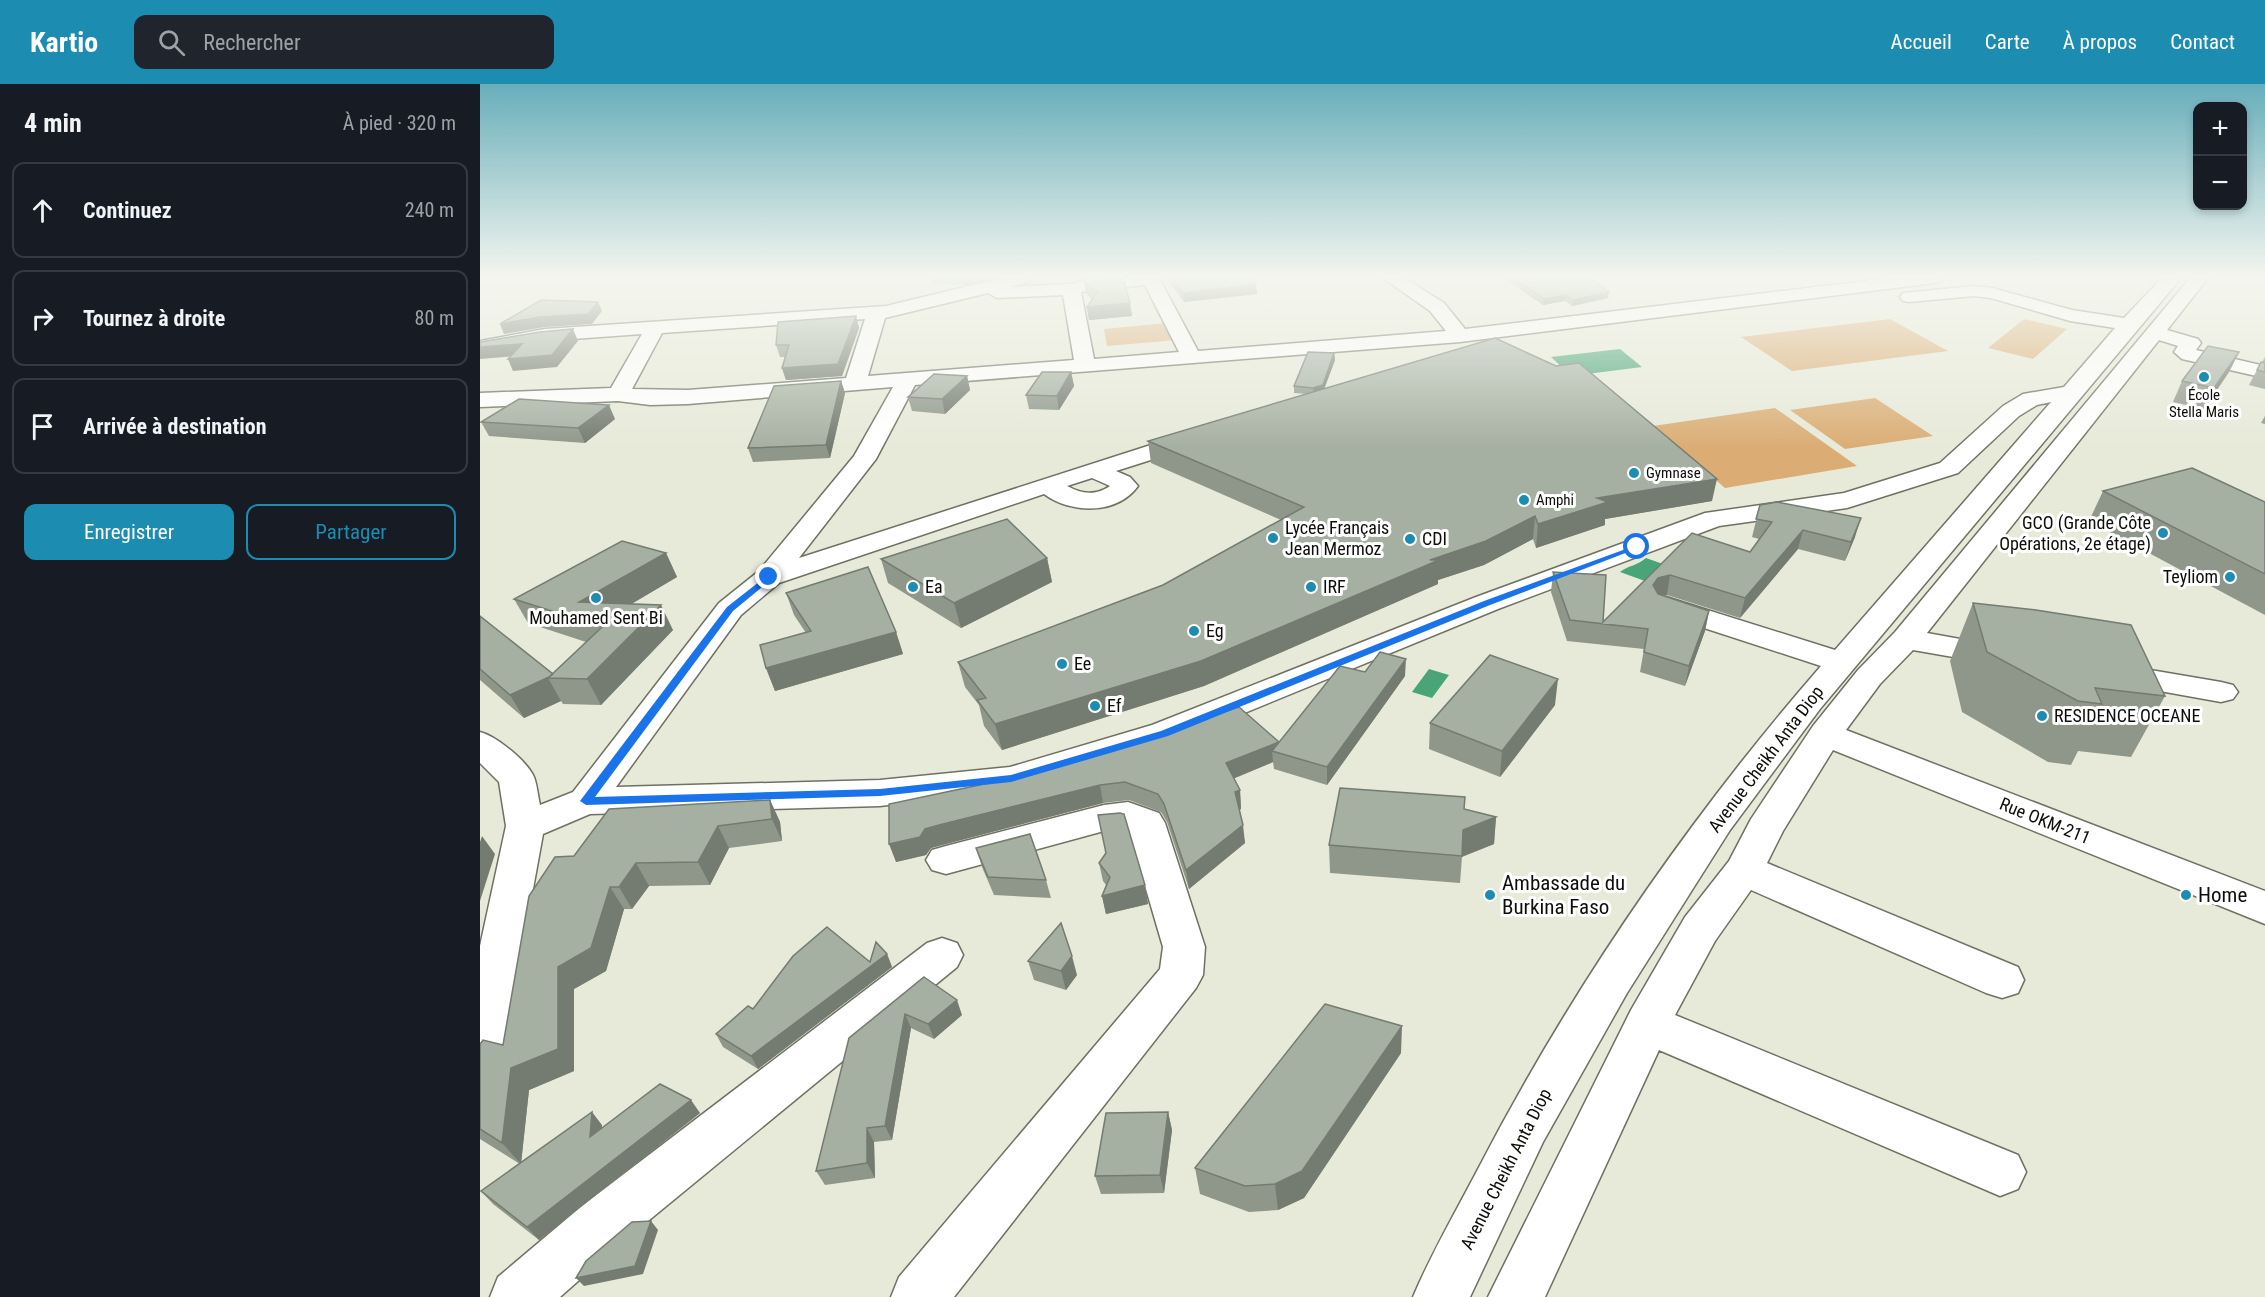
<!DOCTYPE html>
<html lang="fr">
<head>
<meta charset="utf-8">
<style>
  body { margin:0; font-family:"Roboto Condensed",sans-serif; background:#20242c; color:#f1f3f6 }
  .controls { position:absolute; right:18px; top:18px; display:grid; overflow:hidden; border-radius:12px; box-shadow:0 3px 9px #0003 }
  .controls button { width:54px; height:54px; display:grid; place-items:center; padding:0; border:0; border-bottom:2px solid #363941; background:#171b24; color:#f1f3f6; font:30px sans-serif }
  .stop { position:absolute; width:18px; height:18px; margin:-14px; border:4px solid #1a73e8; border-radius:50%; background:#fff }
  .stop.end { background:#1a73e8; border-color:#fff; box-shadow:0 2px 6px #0008 }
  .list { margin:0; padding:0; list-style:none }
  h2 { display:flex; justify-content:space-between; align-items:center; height:78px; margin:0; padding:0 24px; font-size:26px }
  h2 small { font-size:20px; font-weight:400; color:#9ea1a6 }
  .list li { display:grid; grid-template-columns:39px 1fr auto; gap:18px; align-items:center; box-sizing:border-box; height:96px; margin:0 12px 12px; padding:0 12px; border:2px solid #363941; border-radius:12px }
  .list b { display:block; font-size:22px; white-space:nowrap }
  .list em { font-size:20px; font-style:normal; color:#9ea1a6 }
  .actions { display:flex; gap:12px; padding:18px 24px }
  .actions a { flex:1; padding:14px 0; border:2px solid #1c8cb1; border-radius:12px; text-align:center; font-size:21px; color:#1c8cb1 }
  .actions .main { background:#1c8cb1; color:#fff }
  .icon { flex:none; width:33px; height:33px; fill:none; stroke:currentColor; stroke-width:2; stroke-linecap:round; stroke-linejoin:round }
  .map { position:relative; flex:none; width:1785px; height:1213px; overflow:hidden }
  header { display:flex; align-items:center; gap:36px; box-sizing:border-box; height:84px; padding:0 30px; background:#1c8cb1; color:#fff }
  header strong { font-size:28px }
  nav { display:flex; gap:33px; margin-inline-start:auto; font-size:21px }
  .search { width:420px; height:54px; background:#20242c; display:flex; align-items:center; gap:15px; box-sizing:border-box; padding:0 21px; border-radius:12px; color:#9ea1a6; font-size:22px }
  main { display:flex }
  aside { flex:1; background:#171b24 }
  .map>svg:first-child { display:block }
  .green { fill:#dbad75 }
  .water { fill:#49a478 }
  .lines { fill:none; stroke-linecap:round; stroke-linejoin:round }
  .minor-casing { stroke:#6e7162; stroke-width:3 }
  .minor { fill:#fff; fill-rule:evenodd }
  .wall { fill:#8f978b }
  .shaded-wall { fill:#747b71 }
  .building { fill:#a6b0a2; stroke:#747b71; stroke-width:1.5 }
  .route { fill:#1a73e8 }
  .poi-dot { fill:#1c8cb1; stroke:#fff; stroke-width:2 }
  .labels { text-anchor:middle; stroke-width:6; stroke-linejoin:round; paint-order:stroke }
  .far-poi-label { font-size:15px; fill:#0d0e09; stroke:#fff; text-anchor:start }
  .poi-label { font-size:18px; fill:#0d0e09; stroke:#fff; text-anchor:start }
  .street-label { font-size:18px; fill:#0d0e09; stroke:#fff }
  .near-poi-label { font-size:21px; fill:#0d0e09; stroke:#fff; text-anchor:start }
</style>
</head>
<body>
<header>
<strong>Kartio</strong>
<div class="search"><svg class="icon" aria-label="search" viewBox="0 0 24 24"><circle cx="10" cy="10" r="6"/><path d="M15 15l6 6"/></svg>Rechercher</div>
<nav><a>Accueil</a><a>Carte</a><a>À propos</a><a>Contact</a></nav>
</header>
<main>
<aside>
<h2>4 min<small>À pied · 320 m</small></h2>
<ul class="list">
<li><svg class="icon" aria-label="ahead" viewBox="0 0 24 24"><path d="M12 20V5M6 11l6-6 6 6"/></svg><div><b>Continuez</b></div><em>240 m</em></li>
<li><svg class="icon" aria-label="right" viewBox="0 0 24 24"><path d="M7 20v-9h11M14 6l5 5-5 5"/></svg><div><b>Tournez à droite</b></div><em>80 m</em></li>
<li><svg class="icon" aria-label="arrive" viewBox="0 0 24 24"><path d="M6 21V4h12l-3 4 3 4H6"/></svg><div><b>Arrivée à destination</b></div></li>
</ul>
<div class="actions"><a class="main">Enregistrer</a><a>Partager</a></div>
</aside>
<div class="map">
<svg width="1785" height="1213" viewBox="0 0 1785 1213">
  <rect width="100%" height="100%" fill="#e7ead9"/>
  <path class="green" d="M 1410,235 L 1468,267 L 1312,287 L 1261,253 Z
    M 1544,235 L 1587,245 L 1553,275 L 1508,264 Z
    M 686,239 L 696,256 L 627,262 L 624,245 Z
    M 1395,314 L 1453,352 L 1365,365 L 1310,326 Z
    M 1295,324 L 1377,382 L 1245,404 L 1173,342 Z"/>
  <path class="water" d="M 1140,265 L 1162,283 L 1091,292 L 1071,273 Z
    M 1166,474 L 1183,480 L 1165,497 L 1140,488 C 1149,481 1157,482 1166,474 Z
    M 949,585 L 969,591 L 952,614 L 932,608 Z"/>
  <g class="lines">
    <defs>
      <path id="minor" d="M 522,194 L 551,194 L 548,198 L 529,203 L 590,200 L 615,194 L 679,194 L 718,267 L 966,247 L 950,227 L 903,194 L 924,194 L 964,219 L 985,245 L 1411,194 L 1464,194 L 1455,199 L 980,258 L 435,301 L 396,375 L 319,474 L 705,350 L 721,350 L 725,355 L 721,360 L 636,387 L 650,393 L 658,402 C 637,431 591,430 564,410 L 299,499 L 261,531 L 136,703 L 400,696 L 530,683 L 672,641 L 996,513 L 1225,429 L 1364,409 L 1460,379 L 1523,322 L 1543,310 L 1584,303 L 1635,244 L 1590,237 L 1511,214 L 1494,212 L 1429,218 L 1423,217 L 1420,213 L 1423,209 L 1494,202 L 1512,204 L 1592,226 L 1644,234 L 1682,194 L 1701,194 L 1340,625 L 1250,746 L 1147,909 L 1063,1058 L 990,1213 L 933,1213 C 951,1170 975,1129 997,1087 C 1090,907 1208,735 1341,582 L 1175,528 L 1171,522 L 1175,516 L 1186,513 L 1355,566 L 1571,318 L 1557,321 L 1539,332 L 1478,389 L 1367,424 L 1239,442 L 1018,525 L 696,657 L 544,704 L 400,722 L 110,730 L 63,750 L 23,969 L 16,983 L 0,989 L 0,862 L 26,742 L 19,698 L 0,679 L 0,648 C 16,652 47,677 54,693 C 57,701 58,712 60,721 L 93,708 L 239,519 L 279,487 L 374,372 L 413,303 L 208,320 L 170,321 L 138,317 L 0,323 L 0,309 L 131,304 L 162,250 L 65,257 L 0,269 L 0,257 L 65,245 L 406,222 ZM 665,201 L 699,268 L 614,275 L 601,208 ZM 508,209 L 517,214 L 583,211 L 594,276 L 388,292 L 405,234 ZM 385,235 L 366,294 L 208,306 L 152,305 L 182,249 ZM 612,394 L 630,402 C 615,412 602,410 587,402 Z
        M 1710,194 L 1728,194 L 1687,246 L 1718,255 L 1721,259 L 1716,266 L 1785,282 L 1785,294 L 1702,275 L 1694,268 L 1698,262 L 1679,256 L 1447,549 L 1530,564 L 1535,571 L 1530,578 L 1519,581 L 1433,566 L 1400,600 L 1366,646 L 1785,807 L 1785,840 L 1353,666 L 1303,747 L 1287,779 L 1538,883 L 1544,896 L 1538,909 L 1522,914 L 1506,909 L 1271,806 L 1235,857 L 1195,931 L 1538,1071 L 1546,1088 L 1538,1105 L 1520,1112 L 1179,966 L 1065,1213 L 1008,1213 L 1151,926 L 1205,833 L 1249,777 L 1271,735 L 1333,642 L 1378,586 L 1415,548 Z
        M 1635,580 L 1741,598 L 1753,601 L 1758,608 L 1753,615 L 1741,618 L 1624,597 L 1619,590 L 1624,583 Z
        M 648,718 L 679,729 L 685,739 L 725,863 L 723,891 L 716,904 L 474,1213 L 411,1213 L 419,1193 L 680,885 L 683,863 L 649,747 L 644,745 L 624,747 L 466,790 L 452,786 L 446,776 L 452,766 L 466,762 L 624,721 Z
        M 462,854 L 477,859 L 483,871 L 477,883 L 140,1160 L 80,1213 L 10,1213 L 18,1193 L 102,1122 L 447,859 Z"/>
    </defs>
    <use href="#minor" class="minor-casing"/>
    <use href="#minor" class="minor"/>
  </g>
  <path class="wall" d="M 452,194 L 517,194 L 485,201 L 453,199 Z
    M 686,194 L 775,194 L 777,210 L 704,218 Z
    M 1023,194 L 1110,194 L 1128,214 L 1092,222 L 1085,217 L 1063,221 Z
    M 604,198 L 650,219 L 652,232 L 609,236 L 607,223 L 612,215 L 606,210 Z
    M 376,232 L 379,244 L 362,292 L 306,296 L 302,284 L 305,273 L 300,273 L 296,261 Z
    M 1759,268 L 1749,288 L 1724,325 L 1693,318 L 1702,297 Z
    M 854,269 L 855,276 L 844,305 L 1232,417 L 1125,435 L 1125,441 L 1056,464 L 1053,455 L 1004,481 L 958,496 L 958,500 L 724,602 L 522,666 L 504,642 L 499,621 L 485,603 L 478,578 L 683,501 L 801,436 L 671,379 L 668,357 L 827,310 L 814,309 L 814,302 Z
    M 1785,273 L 1785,305 L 1769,301 L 1777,286 Z
    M 591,288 L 594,302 L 579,326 L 549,325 L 546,311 Z
    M 487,292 L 490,306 L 465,330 L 432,327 L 428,313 Z
    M 361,297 L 365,309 L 350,374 L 273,378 L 268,364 Z
    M 1785,332 L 1785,340 L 1781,339 Z
    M 135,335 L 105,359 L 9,352 L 1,338 Z
    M 1623,407 L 1785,418 L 1785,531 L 1609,437 Z
    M 1280,421 L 1375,453 L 1365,477 L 1318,465 L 1260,534 L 1187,511 L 1183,512 L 1229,527 L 1225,547 L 1205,602 L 1160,588 L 1164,565 L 1087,557 L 1071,508 L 1073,488 L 1123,538 L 1212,449 L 1270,468 L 1279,455 L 1272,453 Z
    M 186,469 L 197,493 L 151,520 L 193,546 L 121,621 L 83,620 L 81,617 L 44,634 L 0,596 L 0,532 L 73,590 L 106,558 L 48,539 L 34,515 Z
    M 567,474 L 572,498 L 481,544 L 408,499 L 401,475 Z
    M 306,509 L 416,548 L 423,570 L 295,607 L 286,584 L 326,549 L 314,531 Z
    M 1493,519 L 1685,612 L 1651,673 L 1598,667 L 1591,681 L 1568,678 L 1482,628 L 1470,577 Z
    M 885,588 L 925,592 L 847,701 L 794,685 L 793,678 L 753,695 L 760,706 L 761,725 L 759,726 L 765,759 L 709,805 L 687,738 L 681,728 L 649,716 L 623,719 L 465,760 L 451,764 L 446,771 L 416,778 L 409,720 L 799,658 Z
    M 1075,621 L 1020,693 L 949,665 L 950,639 Z
    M 290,716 L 300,738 L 302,757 L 249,764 L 230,801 L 169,802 L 152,825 L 144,825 L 126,887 L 94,905 L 94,987 L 49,1006 L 41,1079 L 122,1041 L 122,1044 L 220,1029 L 59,1156 L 13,1120 L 1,1107 L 40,1080 L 0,1055 L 0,960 L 23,961 L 94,772 Z
    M 984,725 L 1016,733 L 1014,760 L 982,773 L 980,799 L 850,789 L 849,761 Z
    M 496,764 L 566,796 L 571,814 L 514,811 L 502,783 Z
    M 626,769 L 665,801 L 668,820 L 626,830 L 622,812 L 626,801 L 623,797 L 619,779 Z
    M 407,870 L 412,883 L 278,985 L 243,963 L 236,950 L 273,925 L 390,878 Z
    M 548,877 L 597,891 L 586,906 L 554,896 Z
    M 444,893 L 482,931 L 454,955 L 431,944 L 412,1056 L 394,1058 L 395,1094 L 345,1101 L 336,1087 Z
    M 921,969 L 824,1114 L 798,1126 L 769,1128 L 720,1110 L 715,1084 Z
    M 688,1028 L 692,1046 L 684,1109 L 621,1110 L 615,1092 Z"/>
  <path class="shaded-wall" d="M 484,194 L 517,194 L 485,201 Z
    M 776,200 L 777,210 L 704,218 L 703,209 Z
    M 1129,208 L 1128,214 L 1092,222 L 1093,216 Z
    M 1086,211 L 1085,217 L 1063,221 L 1064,215 Z
    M 118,218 L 122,227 L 112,240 L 65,243 L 24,250 L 20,240 Z
    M 650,219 L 652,232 L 609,236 L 607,223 Z
    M 376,232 L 379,244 L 362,292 L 306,296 L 302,284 Z
    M 93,245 L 98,257 L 77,283 L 33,287 L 28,275 Z
    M 42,260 L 47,271 L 0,275 L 0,263 Z
    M 1759,268 L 1749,288 L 1724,325 L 1734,304 Z
    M 854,269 L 855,276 L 843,308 L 834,311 L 833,304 Z
    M 591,288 L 594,302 L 579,326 L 577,312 Z
    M 487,292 L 490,306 L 465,330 L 462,315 Z
    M 361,297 L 365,309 L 350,374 L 346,361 Z
    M 129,321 L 135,335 L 105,359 L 98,344 Z
    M 1237,395 L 1232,417 L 1125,435 L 1125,441 L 1056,464 L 1058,440 L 1117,414 Z
    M 1055,432 L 1053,455 L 1004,481 L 958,496 L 958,500 L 724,602 L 522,666 L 515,640 L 950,476 Z
    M 1381,434 L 1375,453 L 1365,477 L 1371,458 Z
    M 1323,446 L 1318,465 L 1260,534 L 1265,514 Z
    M 186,469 L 197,493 L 116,541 L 99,518 Z
    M 567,474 L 572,498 L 481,544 L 474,519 Z
    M 1190,491 L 1187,511 L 1174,514 L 1173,501 L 1178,494 Z
    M 181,521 L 193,546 L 121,621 L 107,595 Z
    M 1229,527 L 1225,547 L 1205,602 L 1209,582 Z
    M 416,548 L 423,570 L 295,607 L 286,584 Z
    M 926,575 L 925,592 L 847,701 L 847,683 Z
    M 68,594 L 81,617 L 44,634 L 30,611 Z
    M 1078,595 L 1075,621 L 1020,693 L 1022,667 Z
    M 799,658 L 792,667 L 793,678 L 747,697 L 746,679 Z
    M 620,701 L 623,719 L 451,764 L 446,771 L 416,778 L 409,760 L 445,745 Z
    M 760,706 L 761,725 L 757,727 L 755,708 Z
    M 290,716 L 300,738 L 302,757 L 292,735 Z
    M 1016,733 L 1014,760 L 981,773 L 983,746 Z
    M 763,741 L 765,759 L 709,805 L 706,786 Z
    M 238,742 L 249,764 L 230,801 L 218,778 Z
    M 2,752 L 15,770 L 0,817 L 0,758 Z
    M 156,779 L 169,802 L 152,825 L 139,803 Z
    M 665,801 L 668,820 L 626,830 L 622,812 Z
    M 130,803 L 144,825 L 126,887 L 94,905 L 94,987 L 49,1006 L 41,1080 L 22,1059 L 31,984 L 78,883 Z
    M 407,870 L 412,883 L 278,985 L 271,972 Z
    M 592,872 L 597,891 L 586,906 L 581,887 Z
    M 477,916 L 482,931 L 454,955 L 448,940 Z
    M 425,930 L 431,944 L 412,1056 L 405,1042 Z
    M 922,942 L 921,969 L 824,1114 L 798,1126 L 795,1100 Z
    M 211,1016 L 220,1029 L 59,1156 L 47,1143 Z
    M 112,1028 L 122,1041 L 120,1066 L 110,1053 Z
    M 688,1028 L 692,1046 L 684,1109 L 680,1091 Z
    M 387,1044 L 394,1058 L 395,1094 L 387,1079 Z
    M 171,1137 L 178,1146 L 163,1190 L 104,1202 L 96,1194 Z"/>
  <path class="building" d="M 637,194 L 643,194 L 650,219 L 607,223 L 617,208 L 604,198 Z
    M 692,194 L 775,194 L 776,200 L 703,209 Z
    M 1033,194 L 1110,194 L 1129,208 L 1093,216 L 1086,211 L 1064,215 Z
    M 61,216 L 118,218 L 108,230 L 60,233 L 20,240 Z
    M 376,232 L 358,280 L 302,284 L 309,261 L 296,261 L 298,238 Z
    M 93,245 L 72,271 L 28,275 L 42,260 L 0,263 L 0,258 L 60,248 Z
    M 1015,254 L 1076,282 L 1099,279 L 1237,395 L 1117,414 L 1128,418 L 1058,440 L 1055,432 L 1006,457 L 950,476 L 959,476 L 721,577 L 515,640 L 497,616 L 506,614 L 478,578 L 683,501 L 824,423 L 668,357 Z
    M 1728,262 L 1759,268 L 1734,304 L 1702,297 Z
    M 828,268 L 854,269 L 843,301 L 833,304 L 814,302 Z
    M 1781,278 L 1785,279 L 1785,288 L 1777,286 Z
    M 562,288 L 591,288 L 577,312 L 546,311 Z
    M 454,290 L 487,292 L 462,315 L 428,313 Z
    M 361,297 L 346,361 L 268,364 L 294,302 Z
    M 39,315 L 129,321 L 98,344 L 1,338 Z
    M 1712,384 L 1785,418 L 1785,490 L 1623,407 Z
    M 1297,418 L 1381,434 L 1371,458 L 1323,446 L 1265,514 L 1190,491 L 1178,494 L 1173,501 L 1178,510 L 1229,527 L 1209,582 L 1164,568 L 1168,545 L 1090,536 L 1073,488 L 1126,491 L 1123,538 L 1212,449 L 1270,468 L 1292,438 L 1276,435 L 1280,421 Z
    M 527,435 L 567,474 L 474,519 L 401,475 Z
    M 142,457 L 186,469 L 99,518 L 181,521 L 107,595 L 68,594 L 122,543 L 34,515 Z
    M 388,483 L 416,548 L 286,584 L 280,561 L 331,547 L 306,509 Z
    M 1493,519 L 1556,526 L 1651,541 L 1685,612 L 1615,604 L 1622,620 L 1598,617 L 1507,568 Z
    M 0,532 L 73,590 L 69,593 L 30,611 L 0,585 Z
    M 900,568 L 926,575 L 847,683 L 792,667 L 860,582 L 885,588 Z
    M 1010,571 L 1078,595 L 1022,667 L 950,639 Z
    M 759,623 L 799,658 L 746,679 L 760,706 L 755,708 L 763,741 L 706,786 L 684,720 L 678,710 L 645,698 L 620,701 L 459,741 L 445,745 L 440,753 L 409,760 L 409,720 L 547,691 L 606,674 Z
    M 860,704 L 985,713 L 984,725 L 1016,733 L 983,746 L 982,772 L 849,761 Z
    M 290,716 L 292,735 L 238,742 L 218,778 L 156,779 L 139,803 L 130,803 L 111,864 L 78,883 L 78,965 L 31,984 L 22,1059 L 0,1045 L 0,960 L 3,956 L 23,961 L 49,812 L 75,773 L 94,772 L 129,725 Z
    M 640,729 L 644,730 L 665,801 L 622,812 L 630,793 L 619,779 L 626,769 L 618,731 Z
    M 550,750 L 566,796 L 508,793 L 496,764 Z
    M 581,839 L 592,872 L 581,887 L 548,877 Z
    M 347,843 L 390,878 L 396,858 L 407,870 L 271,972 L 236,950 L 268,922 L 273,925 L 313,872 Z
    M 444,893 L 477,916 L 448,940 L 425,930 L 405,1042 L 387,1044 L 387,1079 L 336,1087 L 369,954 Z
    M 845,920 L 922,942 L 822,1087 L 795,1100 L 765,1102 L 715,1084 Z
    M 180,1000 L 211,1016 L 47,1143 L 1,1107 L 112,1028 L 110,1053 Z
    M 688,1028 L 680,1091 L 615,1092 L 626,1029 Z
    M 171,1137 L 155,1182 L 96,1194 L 106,1177 L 152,1138 Z"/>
  <linearGradient id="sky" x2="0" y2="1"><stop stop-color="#68aebb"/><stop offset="0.53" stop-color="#f4f6ee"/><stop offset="1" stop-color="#f4f6ee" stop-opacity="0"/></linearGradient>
  <rect width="1785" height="364" fill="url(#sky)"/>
  <path class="route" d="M 1154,462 L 1161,463 L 1010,521 L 688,652 L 531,698 L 400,712 L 106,721 L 100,717 L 247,523 L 289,490 L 292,495 L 253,527 L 115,713 L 400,705 L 531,691 L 681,647 L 1004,517 Z"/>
  <g class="poi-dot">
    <circle cx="1724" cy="293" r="6"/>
    <circle cx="1154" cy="389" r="6"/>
    <circle cx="1044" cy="416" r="6"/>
    <circle cx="1683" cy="449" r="6"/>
    <circle cx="793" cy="454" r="6"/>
    <circle cx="930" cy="455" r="6"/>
    <circle cx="1750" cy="493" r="6"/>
    <circle cx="433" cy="503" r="6"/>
    <circle cx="831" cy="503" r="6"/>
    <circle cx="116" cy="514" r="6"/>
    <circle cx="714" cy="547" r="6"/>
    <circle cx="582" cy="580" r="6"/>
    <circle cx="615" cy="622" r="6"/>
    <circle cx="1562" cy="632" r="6"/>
    <circle cx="1010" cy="811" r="6"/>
    <circle cx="1706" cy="811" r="6"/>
  </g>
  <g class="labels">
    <g class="far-poi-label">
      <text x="1724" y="316" text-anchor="middle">École<tspan x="1724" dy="17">Stella Maris</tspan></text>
      <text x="1166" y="394">Gymnase</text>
      <text x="1056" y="421">Amphi</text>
    </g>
    <g class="poi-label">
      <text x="1671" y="445" text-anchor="end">GCO (Grande Côte<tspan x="1671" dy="21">Opérations, 2e étage)</tspan></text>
      <text x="805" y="450">Lycée Français<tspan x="805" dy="21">Jean Mermoz</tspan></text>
      <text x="942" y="461">CDI</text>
      <text x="1738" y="499" text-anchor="end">Teyliom</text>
      <text x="445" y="509">Ea</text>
      <text x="843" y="509">IRF</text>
      <text x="116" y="540" text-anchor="middle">Mouhamed Sent Bi</text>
      <text x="726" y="553">Eg</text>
      <text x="594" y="586">Ee</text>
      <text x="627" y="628">Ef</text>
      <text x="1574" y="638">RESIDENCE OCEANE</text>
    </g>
    <g class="street-label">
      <text transform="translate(1286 675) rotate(-53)" y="6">Avenue Cheikh Anta Diop</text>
      <text transform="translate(1565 737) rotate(22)" y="6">Rue OKM-211</text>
      <text transform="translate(1026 1085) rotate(-63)" y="6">Avenue Cheikh Anta Diop</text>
    </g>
    <g class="near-poi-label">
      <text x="1022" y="806">Ambassade du<tspan x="1022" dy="24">Burkina Faso</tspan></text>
      <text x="1718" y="818">Home</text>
    </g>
  </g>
</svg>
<div class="controls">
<button>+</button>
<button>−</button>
</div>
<div class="stop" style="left:1157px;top:463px"></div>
<div class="stop end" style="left:289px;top:493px"></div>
</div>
</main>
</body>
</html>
